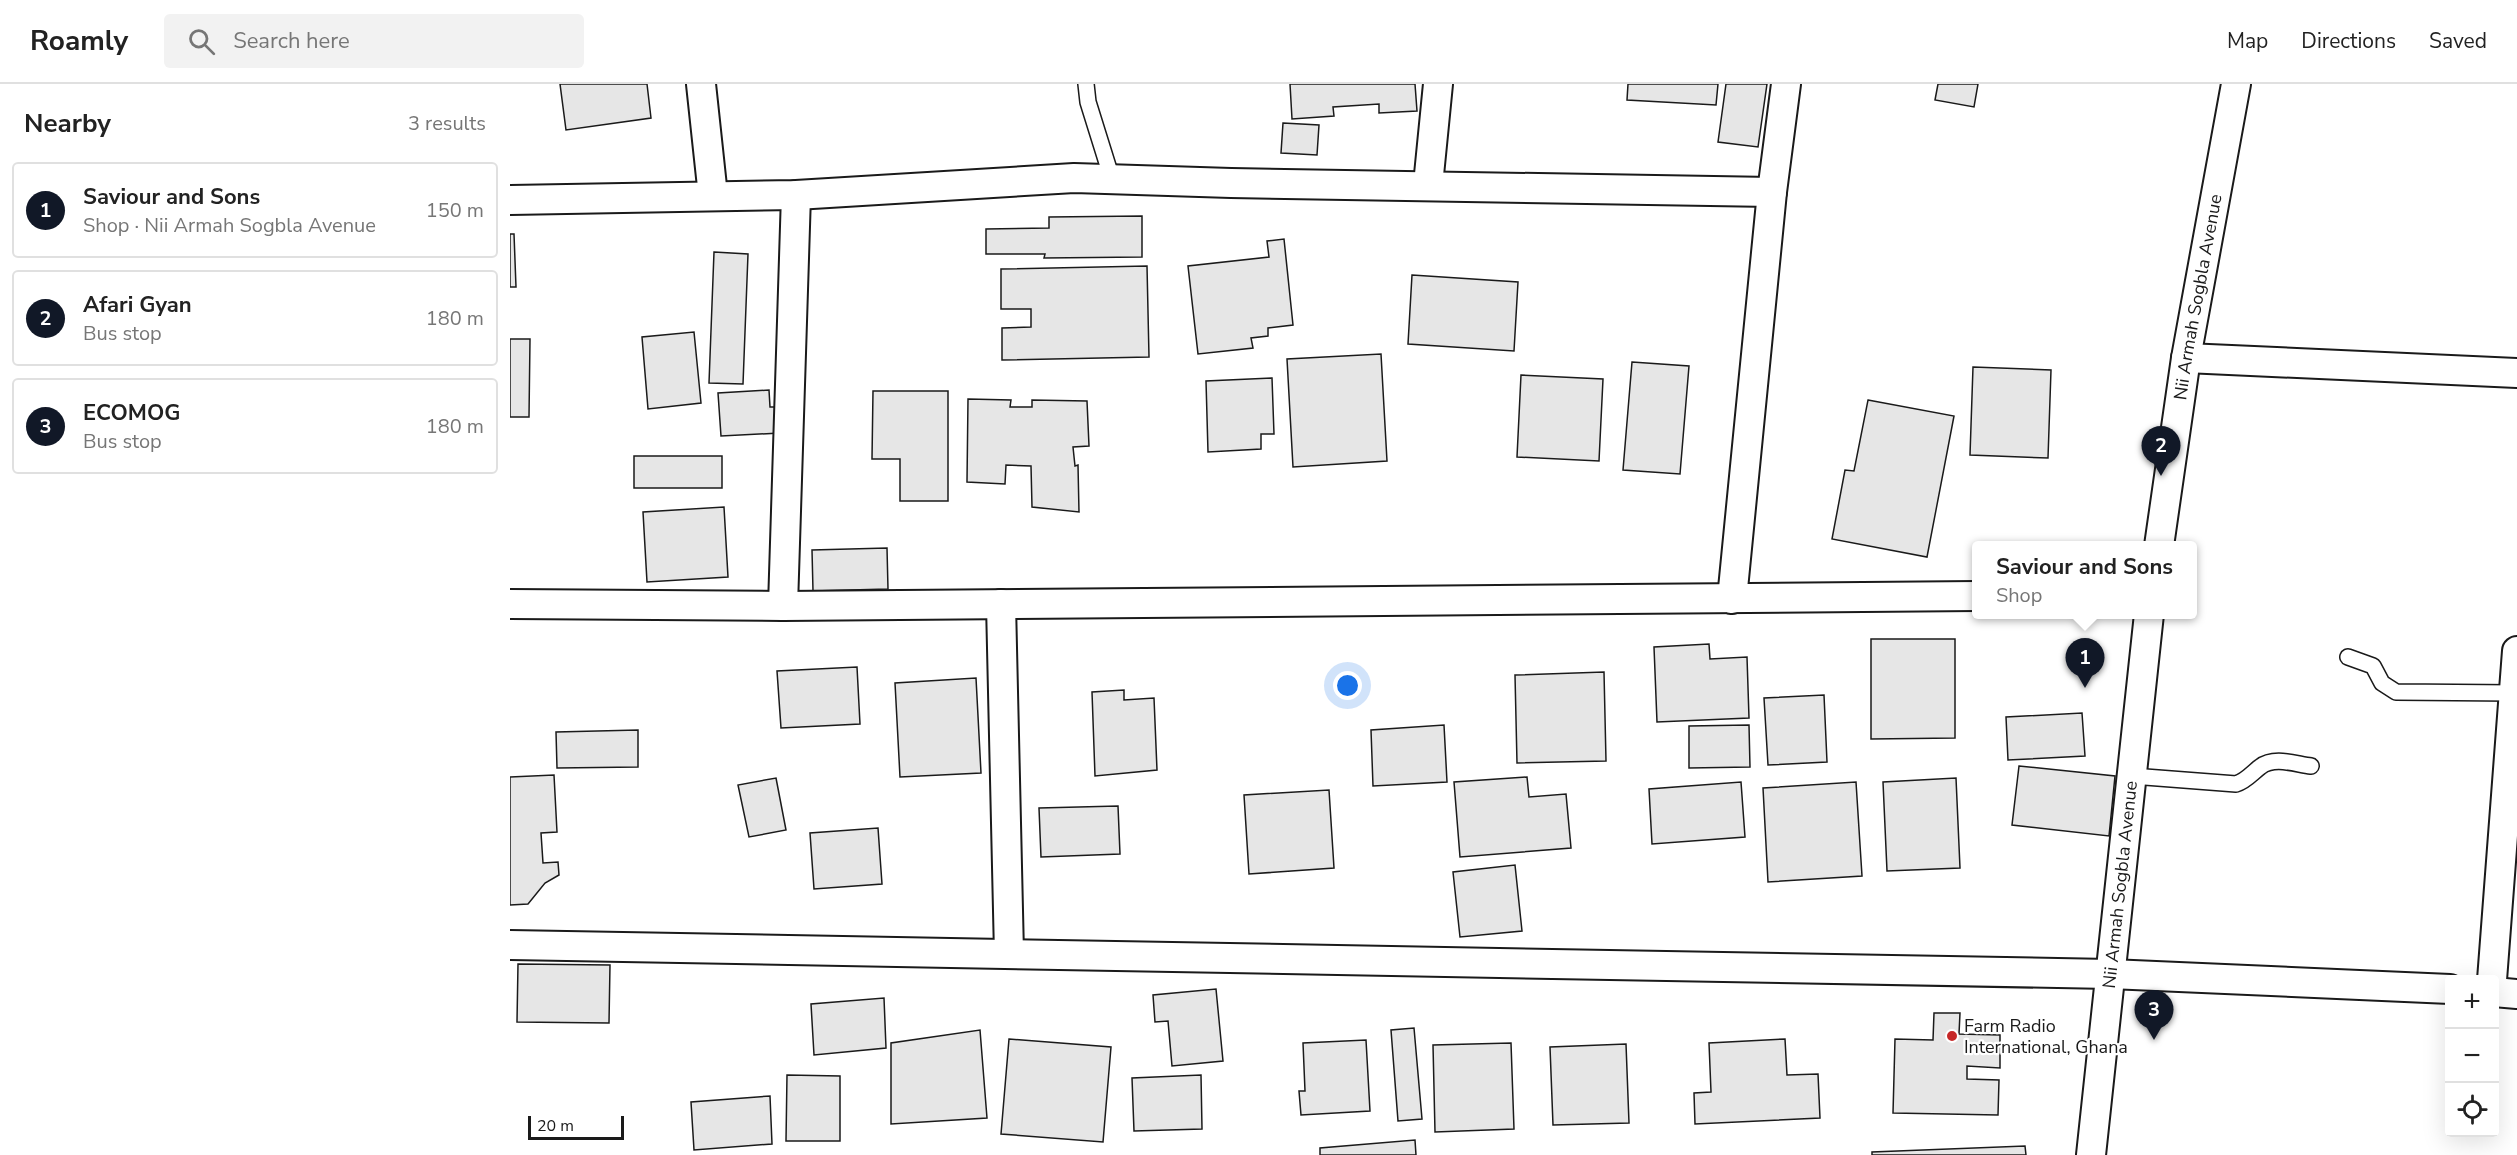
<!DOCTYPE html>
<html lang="en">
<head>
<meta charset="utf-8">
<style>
  body { margin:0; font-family:"Nunito Sans",sans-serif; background:#f2f2f2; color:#222 }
  .controls { position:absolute; right:18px; bottom:18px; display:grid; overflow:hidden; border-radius:6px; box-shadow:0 6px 24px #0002 }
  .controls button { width:54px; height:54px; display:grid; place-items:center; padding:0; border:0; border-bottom:2px solid #e0e0e0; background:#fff; color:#222; font:30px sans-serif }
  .scale { position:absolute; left:18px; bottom:15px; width:96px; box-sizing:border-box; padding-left:6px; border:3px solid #1a1a1a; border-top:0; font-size:16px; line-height:21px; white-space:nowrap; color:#1a1a1a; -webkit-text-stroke:4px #fff; paint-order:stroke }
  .you { position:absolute; left:838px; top:602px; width:21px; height:21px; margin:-15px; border:4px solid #fff; border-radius:50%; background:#1a73e8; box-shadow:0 0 0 9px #1a73e833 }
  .badge { display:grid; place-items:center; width:39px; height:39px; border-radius:50%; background:#111827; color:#fff; font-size:20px; font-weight:700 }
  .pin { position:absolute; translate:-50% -50px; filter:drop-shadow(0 2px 3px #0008) }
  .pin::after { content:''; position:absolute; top:32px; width:21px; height:18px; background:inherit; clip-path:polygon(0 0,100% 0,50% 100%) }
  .popup { position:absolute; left:1462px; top:457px; width:225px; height:78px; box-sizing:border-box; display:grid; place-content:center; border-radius:6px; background:#fff; filter:drop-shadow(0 2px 4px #0005); font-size:20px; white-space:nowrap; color:#767676 }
  .popup b { font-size:22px; color:#222 }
  .popup::after { content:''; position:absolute; left:50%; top:100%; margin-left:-12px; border:12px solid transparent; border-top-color:#fff }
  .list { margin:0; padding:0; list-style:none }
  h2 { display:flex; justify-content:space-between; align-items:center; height:78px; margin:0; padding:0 24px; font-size:26px }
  h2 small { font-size:20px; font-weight:400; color:#767676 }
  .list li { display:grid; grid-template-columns:39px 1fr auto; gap:18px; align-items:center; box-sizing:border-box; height:96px; margin:0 12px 12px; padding:0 12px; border:2px solid #e0e0e0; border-radius:6px }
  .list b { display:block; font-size:22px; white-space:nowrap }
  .list p { margin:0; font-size:20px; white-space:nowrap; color:#767676 }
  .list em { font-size:20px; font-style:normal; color:#767676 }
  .icon { flex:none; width:33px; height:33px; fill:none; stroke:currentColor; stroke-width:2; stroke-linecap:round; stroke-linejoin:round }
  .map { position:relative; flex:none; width:2007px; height:1071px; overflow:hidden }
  header { display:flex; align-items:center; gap:36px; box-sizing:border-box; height:84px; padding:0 30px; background:#fff; border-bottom:2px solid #e0e0e0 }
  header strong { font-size:28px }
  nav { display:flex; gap:33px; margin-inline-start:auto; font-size:21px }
  .search { width:420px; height:54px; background:#f2f2f2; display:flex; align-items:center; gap:15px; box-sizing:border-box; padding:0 21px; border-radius:6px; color:#767676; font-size:22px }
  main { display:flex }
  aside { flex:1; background:#fff }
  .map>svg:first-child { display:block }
  .building { fill:#e6e6e6; stroke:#1a1a1a; stroke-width:1.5 }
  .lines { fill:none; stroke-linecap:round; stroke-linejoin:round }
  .lane-casing { stroke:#1a1a1a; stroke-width:18 }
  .street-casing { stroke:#1a1a1a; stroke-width:32 }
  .lane { stroke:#fff; stroke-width:15 }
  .street { stroke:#fff; stroke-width:28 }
  .poi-dot { fill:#c62828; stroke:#fff; stroke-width:2 }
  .labels { text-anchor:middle; stroke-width:4.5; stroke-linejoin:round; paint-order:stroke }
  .street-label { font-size:18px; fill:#1a1a1a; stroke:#fff }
  .poi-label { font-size:18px; fill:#1a1a1a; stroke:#fff; text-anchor:start }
</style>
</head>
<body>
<header>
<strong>Roamly</strong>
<div class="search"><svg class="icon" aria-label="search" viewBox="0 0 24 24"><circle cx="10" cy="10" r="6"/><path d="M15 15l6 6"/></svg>Search here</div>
<nav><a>Map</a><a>Directions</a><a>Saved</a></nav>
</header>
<main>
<aside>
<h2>Nearby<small>3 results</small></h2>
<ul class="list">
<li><span class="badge">1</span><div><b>Saviour and Sons</b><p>Shop · Nii Armah Sogbla Avenue</p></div><em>150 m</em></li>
<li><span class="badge">2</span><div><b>Afari Gyan</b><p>Bus stop</p></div><em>180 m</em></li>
<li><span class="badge">3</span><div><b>ECOMOG</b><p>Bus stop</p></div><em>180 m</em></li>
</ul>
</aside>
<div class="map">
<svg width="2007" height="1071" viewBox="0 0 2007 1071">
  <rect width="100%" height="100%" fill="#fff"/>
  <path class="building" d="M 50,0 L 137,0 L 141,34 L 56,46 Z
    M 780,0 L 905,0 L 907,27 L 869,29 L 869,20 L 823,23 L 824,32 L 782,35 Z
    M 1118,0 L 1208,0 L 1206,21 L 1117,16 Z
    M 1216,0 L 1257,0 L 1248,63 L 1208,58 Z
    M 1428,0 L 1468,0 L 1464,23 L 1425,16 Z
    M 773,39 L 809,41 L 807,71 L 771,69 Z
    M 632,132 L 632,173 L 534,174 L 535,170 L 476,170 L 476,145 L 539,144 L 539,133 Z
    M 0,150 L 4,150 L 6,203 L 0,203 Z
    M 774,155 L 783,241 L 758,244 L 758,252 L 741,254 L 743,264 L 688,270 L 678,182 L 759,173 L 757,157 Z
    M 204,168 L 238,170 L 233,300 L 199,299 Z
    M 637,182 L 639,273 L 492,276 L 492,244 L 521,243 L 521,225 L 491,225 L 491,185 Z
    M 902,191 L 1008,198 L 1004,267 L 898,260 Z
    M 184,248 L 191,319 L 138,325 L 132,253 Z
    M 0,255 L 20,255 L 19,333 L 0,333 Z
    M 871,270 L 877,377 L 783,383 L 777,275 Z
    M 1122,278 L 1179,282 L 1170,390 L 1113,386 Z
    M 1463,283 L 1541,286 L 1538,374 L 1460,371 Z
    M 1011,291 L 1093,295 L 1089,377 L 1007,373 Z
    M 762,294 L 764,350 L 751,350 L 751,365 L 698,368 L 696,297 Z
    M 259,306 L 260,323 L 269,323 L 270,349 L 211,352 L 208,309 Z
    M 363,307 L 438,307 L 438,417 L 390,417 L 390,375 L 362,375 Z
    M 458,315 L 501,316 L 500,323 L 522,323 L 522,316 L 577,317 L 579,362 L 563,363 L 565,382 L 568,381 L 569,428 L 522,423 L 521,382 L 496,381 L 495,400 L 457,398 Z
    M 1358,316 L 1444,332 L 1417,473 L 1322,455 L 1335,386 L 1344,387 Z
    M 124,372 L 212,372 L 212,404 L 124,404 Z
    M 214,423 L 218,493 L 137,498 L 133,428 Z
    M 377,464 L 378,505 L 303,507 L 302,466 Z
    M 1361,555 L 1445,555 L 1445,654 L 1361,655 Z
    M 1199,560 L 1200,575 L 1237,573 L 1239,634 L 1147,638 L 1144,563 Z
    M 347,583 L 350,640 L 271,644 L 267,587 Z
    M 1094,588 L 1096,677 L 1007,679 L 1005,591 Z
    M 466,594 L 471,689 L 390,693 L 385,599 Z
    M 614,606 L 614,616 L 644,614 L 647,686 L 585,692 L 582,608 Z
    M 1314,611 L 1317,678 L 1258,681 L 1254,614 Z
    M 1572,629 L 1575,672 L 1498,676 L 1496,633 Z
    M 934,641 L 937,698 L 863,702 L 861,646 Z
    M 1239,641 L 1240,683 L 1179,684 L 1179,642 Z
    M 128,646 L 128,683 L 47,684 L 46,648 Z
    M 1509,682 L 1605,692 L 1599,752 L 1502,741 Z
    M 44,691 L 47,748 L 31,749 L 33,779 L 48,778 L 49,791 L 35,799 L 18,820 L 0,821 L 0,693 Z
    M 1017,693 L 1019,713 L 1056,710 L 1061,764 L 950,773 L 944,698 Z
    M 266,694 L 276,746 L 239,753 L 228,701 Z
    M 1446,694 L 1450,784 L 1377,787 L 1373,698 Z
    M 1231,698 L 1235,753 L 1142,760 L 1139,705 Z
    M 1346,698 L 1352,792 L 1258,798 L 1253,704 Z
    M 819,706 L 824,784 L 739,790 L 734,711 Z
    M 608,722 L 610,770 L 531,773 L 529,724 Z
    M 368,744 L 372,800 L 304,805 L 300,749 Z
    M 1005,781 L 1012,847 L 950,853 L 943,788 Z
    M 8,880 L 100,881 L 99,939 L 7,938 Z
    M 706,905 L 713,977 L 662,982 L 658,937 L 645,938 L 643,911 Z
    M 374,914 L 376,964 L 304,971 L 301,920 Z
    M 1424,929 L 1450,929 L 1449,950 L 1490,951 L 1490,984 L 1457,982 L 1457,995 L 1489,996 L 1488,1031 L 1383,1029 L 1385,955 L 1423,956 Z
    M 904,944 L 912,1035 L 888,1037 L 881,946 Z
    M 470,946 L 477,1034 L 381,1040 L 381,959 Z
    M 499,955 L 601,963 L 593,1058 L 491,1050 Z
    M 1275,955 L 1277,991 L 1308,990 L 1310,1034 L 1185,1040 L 1184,1009 L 1201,1008 L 1199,959 Z
    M 856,956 L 860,1027 L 791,1031 L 789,1007 L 795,1007 L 793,959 Z
    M 1001,959 L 1004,1045 L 925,1048 L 923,961 Z
    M 1116,960 L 1119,1039 L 1043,1041 L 1040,963 Z
    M 277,991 L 330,992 L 330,1057 L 276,1057 Z
    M 691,991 L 692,1045 L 624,1047 L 622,994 Z
    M 260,1012 L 262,1060 L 184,1066 L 181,1018 Z
    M 905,1056 L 906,1071 L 810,1071 L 810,1064 Z
    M 1515,1062 L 1516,1071 L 1362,1071 L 1362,1068 Z"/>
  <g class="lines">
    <defs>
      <path id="lane" d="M 576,0 L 578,18 L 602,95
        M 1838,573 L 1863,582 L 1872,599 L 1886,608 L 2004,609
        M 1622,692 L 1726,700 C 1736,697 1742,689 1750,683 C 1764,672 1785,680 1801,682"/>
      <g id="street">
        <path d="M 191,0 L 203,112"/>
        <path d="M 918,101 L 928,0"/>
        <path d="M 0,116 L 286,111 L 564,94 L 721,99 L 1262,108"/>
        <path d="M 1676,274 L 2007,289"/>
        <path id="s1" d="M 1649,462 L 1676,274 L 1726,0"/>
        <path d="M 1222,515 L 1262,108 L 1276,0"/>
        <path d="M 0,520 L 273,522 L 1467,512"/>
        <path d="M 491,520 L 499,870"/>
        <path d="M 273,522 L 286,111"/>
        <path d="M 0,861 L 1600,890 L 1940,905"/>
        <path d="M 1982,896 L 2007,567"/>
        <path d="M 1984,908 L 2007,910"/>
        <path id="s2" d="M 1581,1071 L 1639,530"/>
      </g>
    </defs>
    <use href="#lane" class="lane-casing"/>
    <use href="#street" class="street-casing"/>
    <use href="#lane" class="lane"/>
    <use href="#street" class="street"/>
  </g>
  <circle class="poi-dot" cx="1442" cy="952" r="6"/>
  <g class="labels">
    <g class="street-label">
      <text dy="6" stroke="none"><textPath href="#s1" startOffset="252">Nii Armah Sogbla Avenue</textPath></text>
      <text dy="6" stroke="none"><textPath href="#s2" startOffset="272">Nii Armah Sogbla Avenue</textPath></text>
    </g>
    <g class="poi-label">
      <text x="1454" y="948">Farm Radio<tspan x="1454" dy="21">International, Ghana</tspan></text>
    </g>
  </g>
</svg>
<div class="controls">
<button>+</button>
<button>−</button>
<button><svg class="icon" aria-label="locate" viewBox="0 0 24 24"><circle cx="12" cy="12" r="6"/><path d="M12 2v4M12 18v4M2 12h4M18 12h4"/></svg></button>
</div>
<div class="scale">20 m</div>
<div class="you"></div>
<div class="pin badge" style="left:1575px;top:604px">1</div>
<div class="popup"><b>Saviour and Sons</b>Shop</div>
<div class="pin badge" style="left:1651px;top:392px">2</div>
<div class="pin badge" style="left:1644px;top:956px">3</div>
</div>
</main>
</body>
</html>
